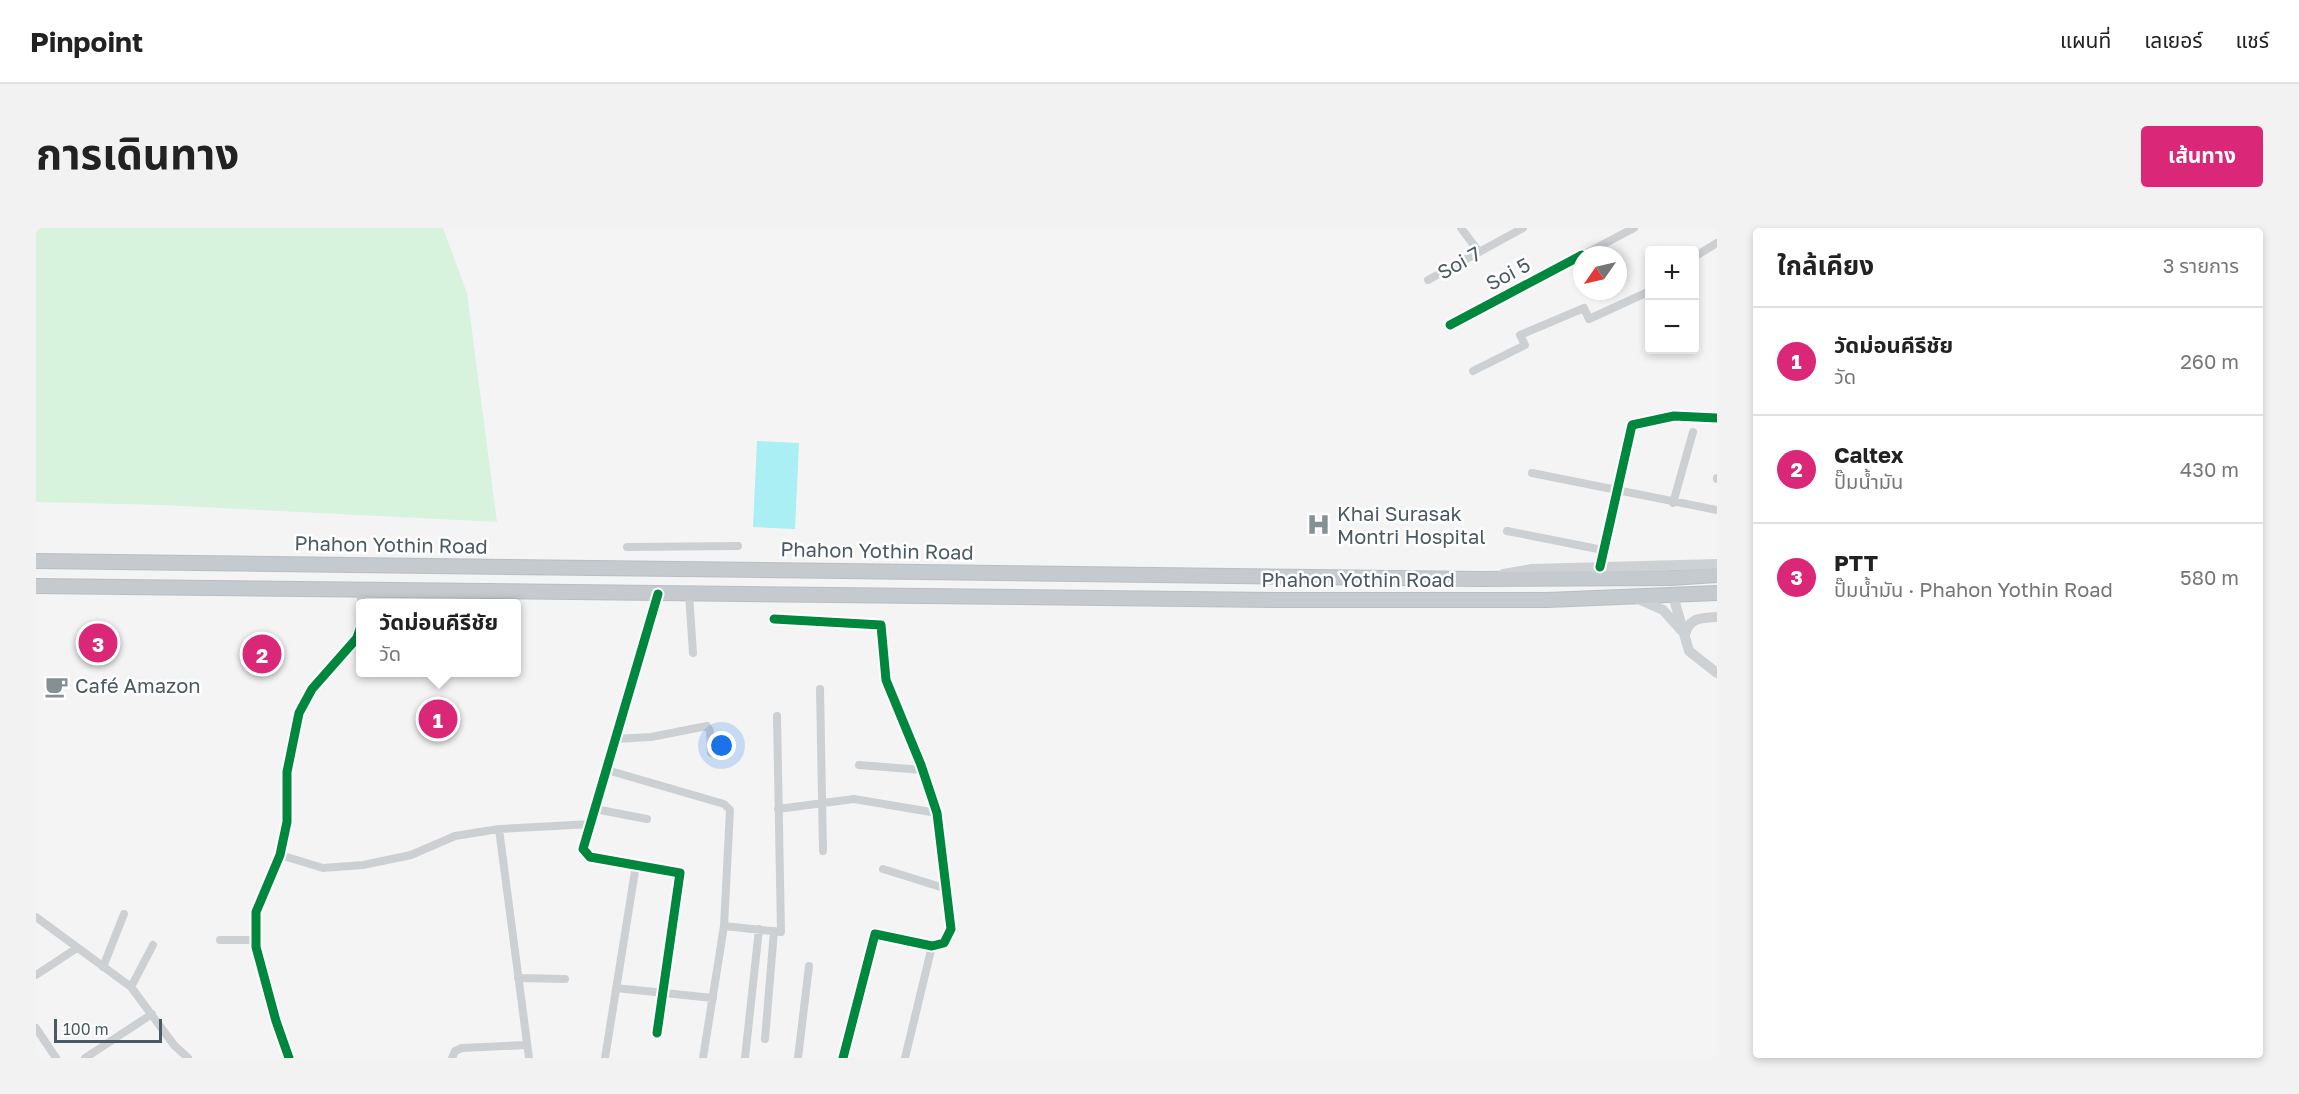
<!DOCTYPE html>
<html lang="th">
<head>
<meta charset="utf-8">
<style>
  body { margin:0; font-family:"Golos Text","Noto Sans Thai",sans-serif; background:#f2f2f2; color:#222 }
  .controls { position:absolute; right:18px; top:18px; display:grid; overflow:hidden; border-radius:6px; box-shadow:0 3px 9px #0003 }
  .controls button { width:54px; height:54px; display:grid; place-items:center; padding:0; border:0; border-bottom:2px solid #e0e0e0; background:#fff; color:#222; font:30px sans-serif }
  .compass { position:absolute; left:1537px; top:18px; width:54px; height:54px; border-radius:50%; background:#fff; box-shadow:0 3px 9px #0003; rotate:236deg }
  .scale { position:absolute; left:18px; bottom:15px; width:108px; box-sizing:border-box; padding-left:6px; border:3px solid #495a62; border-top:0; font-size:16px; line-height:21px; white-space:nowrap; color:#495a62; -webkit-text-stroke:4px #fff; paint-order:stroke }
  .you { position:absolute; left:686px; top:518px; width:21px; height:21px; margin:-15px; border:4px solid #fff; border-radius:50%; background:#1a73e8; box-shadow:0 0 0 9px #1a73e833 }
  .badge { display:grid; place-items:center; width:39px; height:39px; border-radius:50%; background:#db2777; color:#fff; font-size:20px; font-weight:700 }
  .pin { position:absolute; translate:-50% -50%; border:3px solid #fff; box-shadow:0 2px 6px #0006 }
  .popup { position:absolute; left:320px; top:371px; width:165px; height:78px; box-sizing:border-box; display:grid; place-content:center; border-radius:6px; background:#fff; filter:drop-shadow(0 2px 4px #0005); font-size:20px; white-space:nowrap; color:#767676 }
  .popup b { font-size:22px; color:#222 }
  .popup::after { content:''; position:absolute; left:50%; top:100%; margin-left:-12px; border:12px solid transparent; border-top-color:#fff }
  .list { margin:0; padding:0; list-style:none }
  h2 { display:flex; justify-content:space-between; align-items:center; height:78px; margin:0; padding:0 24px; font-size:26px }
  h2 small { font-size:20px; font-weight:400; color:#767676 }
  .list li { display:grid; grid-template-columns:39px 1fr auto; gap:18px; align-items:center; box-sizing:border-box; height:108px; padding:0 24px; border-top:2px solid #e0e0e0 }
  .list b { display:block; font-size:22px; white-space:nowrap }
  .list p { margin:0; font-size:20px; white-space:nowrap; color:#767676 }
  .list em { font-size:20px; font-style:normal; color:#767676 }
  .map { position:relative; flex:none; width:1681px; height:830px; overflow:hidden; border-radius:6px }
  header { display:flex; align-items:center; gap:36px; box-sizing:border-box; height:84px; padding:0 30px; background:#fff; border-bottom:2px solid #e0e0e0 }
  header strong { font-size:28px }
  nav { display:flex; gap:33px; margin-inline-start:auto; font-size:21px }
  .intro { display:flex; align-items:center; justify-content:space-between; box-sizing:border-box; height:144px; padding:0 36px }
  h1 { margin:0; font-size:42px }
  .button { padding:15px 27px; border-radius:6px; background:#db2777; color:#fff; font-size:21px; font-weight:700 }
  main { display:flex; gap:36px; padding:0 36px }
  aside { flex:1; background:#fff; border-radius:6px; box-shadow:0 3px 9px #0003 }
  .map>svg:first-child { display:block }
  .green { fill:#d7f3de }
  .water { fill:#aaeff3 }
  .lines { fill:none; stroke-linecap:round; stroke-linejoin:round }
  .trunk-casing { stroke:#b8bfc4; stroke-width:16 }
  .minor { stroke:#cdd0d3; stroke-width:8 }
  .secondary { stroke:#ced1d4; stroke-width:10 }
  .trunk { stroke:#c4cace; stroke-width:14 }
  .cycleway-casing { stroke:#fff; stroke-width:13 }
  .cycleway { stroke:#00873e; stroke-width:9 }
  .labels { text-anchor:middle; stroke-width:5; stroke-linejoin:round; paint-order:stroke }
  .street-label { font-size:20px; fill:#495a62; stroke:#fff }
  .poi-label { font-size:20px; fill:#495a62; stroke:#fff; text-anchor:start }
</style>
</head>
<body>
<header>
<strong>Pinpoint</strong>
<nav><a>แผนที่</a><a>เลเยอร์</a><a>แชร์</a></nav>
</header>
<div class="intro"><h1>การเดินทาง</h1><a class="button">เส้นทาง</a></div>
<main>
<div class="map">
<svg width="1681" height="830" viewBox="0 0 1681 830">
  <rect width="100%" height="100%" fill="#f4f4f4"/>
  <path class="green" d="M 0,0 L 407,0 L 431,65 L 461,294 L 126,277 L 0,274 Z"/>
  <path class="water" d="M 721,213 L 763,215 L 759,301 L 717,299 Z"/>
  <g class="lines">
    <defs>
      <path id="trunk" d="M 0,333 L 1443,351 L 1635,350 L 1681,347
        M 0,358 L 1237,372 L 1511,372 L 1681,365"/>
    </defs>
    <use href="#trunk" class="trunk-casing"/>
    <path class="minor" d="M 1425,0 L 1443,24
      M 1547,27 L 1598,0
      M 1658,29 L 1681,15
      M 1392,52 L 1487,0
      M 1414,97 L 1546,27
      M 1437,143 L 1489,117 L 1484,107 L 1548,80 L 1553,91 L 1614,63
      M 1496,245 L 1681,282
      M 1681,250 L 1681,251
      M 1637,275 L 1657,204
      M 1471,303 L 1567,322
      M 591,319 L 702,318
      M 1564,339 L 1596,197 L 1638,188 L 1681,190
      M 653,366 L 657,425
      M 325,376 L 325,362
      M 738,391 L 845,397 L 850,452 L 885,537 L 901,585 L 915,701 L 908,715 L 896,718 L 839,706 L 807,830
      M 784,461 L 787,623
      M 580,511 L 615,509 L 671,498 L 674,503 L 675,525
      M 823,537 L 887,542
      M 571,542 L 688,576 L 694,582 L 688,698 L 667,830
      M 559,581 L 611,591
      M 742,581 L 818,571 L 901,585
      M 463,601 L 493,830
      M 244,627 L 287,640 L 327,637 L 375,627 L 419,608 L 463,601 L 555,596
      M 847,641 L 911,661
      M 0,689 L 95,759 L 138,817 L 152,830
      M 688,698 L 745,704 L 741,488
      M 184,712 L 220,712
      M 67,739 L 88,686
      M 0,747 L 41,720
      M 482,750 L 529,751
      M 95,759 L 117,717
      M 580,760 L 677,770
      M 0,800 L 20,830
      M 621,805 L 644,645 L 554,629 L 547,621 L 622,366
      M 729,811 L 738,703
      M 49,830 L 116,786
      M 253,830 L 240,793 L 220,719 L 220,684 L 244,627 L 251,594 L 251,544 L 263,485 L 276,461 L 321,410 L 324,401
      M 416,830 L 419,823 L 426,820 L 491,817
      M 569,830 L 600,637
      M 709,830 L 723,701
      M 762,830 L 773,738
      M 869,830 L 896,718"/>
    <path class="secondary" d="M 1467,346 L 1496,341 L 1681,336
      M 1637,368 L 1653,423 L 1681,445
      M 1600,370 L 1627,382 L 1645,402
      M 1649,407 C 1653,389 1665,390 1681,389"/>
    <use href="#trunk" class="trunk"/>
    <defs>
      <path id="cycleway" d="M 1414,97 L 1546,27
        M 1564,339 L 1596,197 L 1638,188 L 1681,190
        M 738,391 L 845,397 L 850,452 L 885,537 L 901,585 L 915,701 L 908,715 L 896,718 L 839,706 L 807,830
        M 621,805 L 644,645 L 554,629 L 547,621 L 622,366
        M 253,830 L 240,793 L 220,719 L 220,684 L 244,627 L 251,594 L 251,544 L 263,485 L 276,461 L 321,410 L 324,401"/>
    </defs>
    <use href="#cycleway" class="cycleway-casing"/>
    <use href="#cycleway" class="cycleway"/>
  </g>
  <defs>
    <symbol id="hospital-bare" viewBox="-9 -9 18 18"><path d="M-5-5h3v3.5h4V-5h3V5h-3V1.5h-4V5h-3Z" fill="#859095" stroke="#fff" stroke-width="2.5" paint-order="stroke"/></symbol>
    <symbol id="cafe-bare" viewBox="-9 -9 18 18"><path d="M-5.5-4.5H6V0H3Q3 3.5 0 3.5H-2.5Q-5.5 3.5-5.5 0ZM3-3.2v2h1.7v-2ZM-6 4.5H4V6H-6Z" fill="#859095" stroke="#fff" stroke-width="2.5" paint-order="stroke"/></symbol>
  </defs>
  <g fill-rule="evenodd">
    <use href="#hospital-bare" x="1266" y="280" width="33" height="33"/>
    <use href="#cafe-bare" x="4" y="442" width="33" height="33"/>
  </g>
  <g class="labels">
    <g class="street-label">
      <text transform="translate(1423 35) rotate(-29)" y="7">Soi 7</text>
      <text transform="translate(1472 46) rotate(-28)" y="7">Soi 5</text>
      <text transform="translate(355 317) rotate(1)" y="7">Phahon Yothin Road</text>
      <text transform="translate(841 323) rotate(1)" y="7">Phahon Yothin Road</text>
      <text x="1322" y="359">Phahon Yothin Road</text>
    </g>
    <g class="poi-label">
      <text x="1301" y="293">Khai Surasak<tspan x="1301" dy="23">Montri Hospital</tspan></text>
      <text x="39" y="465">Café Amazon</text>
    </g>
  </g>
</svg>
<div class="controls">
<button>+</button>
<button>−</button>
</div>
<svg class="compass" viewBox="-18 -18 36 36"><path d="M0-13l5 13h-10z" fill="#e53935"/><path d="M0 13l5-13h-10z" fill="#767676"/></svg>
<div class="scale">100 m</div>
<div class="you"></div>
<div class="pin badge" style="left:402px;top:491px">1</div>
<div class="popup"><b>วัดม่อนคีรีชัย</b>วัด</div>
<div class="pin badge" style="left:226px;top:426px">2</div>
<div class="pin badge" style="left:62px;top:415px">3</div>
</div>
<aside>
<h2>ใกล้เคียง<small>3 รายการ</small></h2>
<ul class="list">
<li><span class="badge">1</span><div><b>วัดม่อนคีรีชัย</b><p>วัด</p></div><em>260 m</em></li>
<li><span class="badge">2</span><div><b>Caltex</b><p>ปั๊มน้ำมัน</p></div><em>430 m</em></li>
<li><span class="badge">3</span><div><b>PTT</b><p>ปั๊มน้ำมัน · Phahon Yothin Road</p></div><em>580 m</em></li>
</ul>
</aside>
</main>
</body>
</html>
